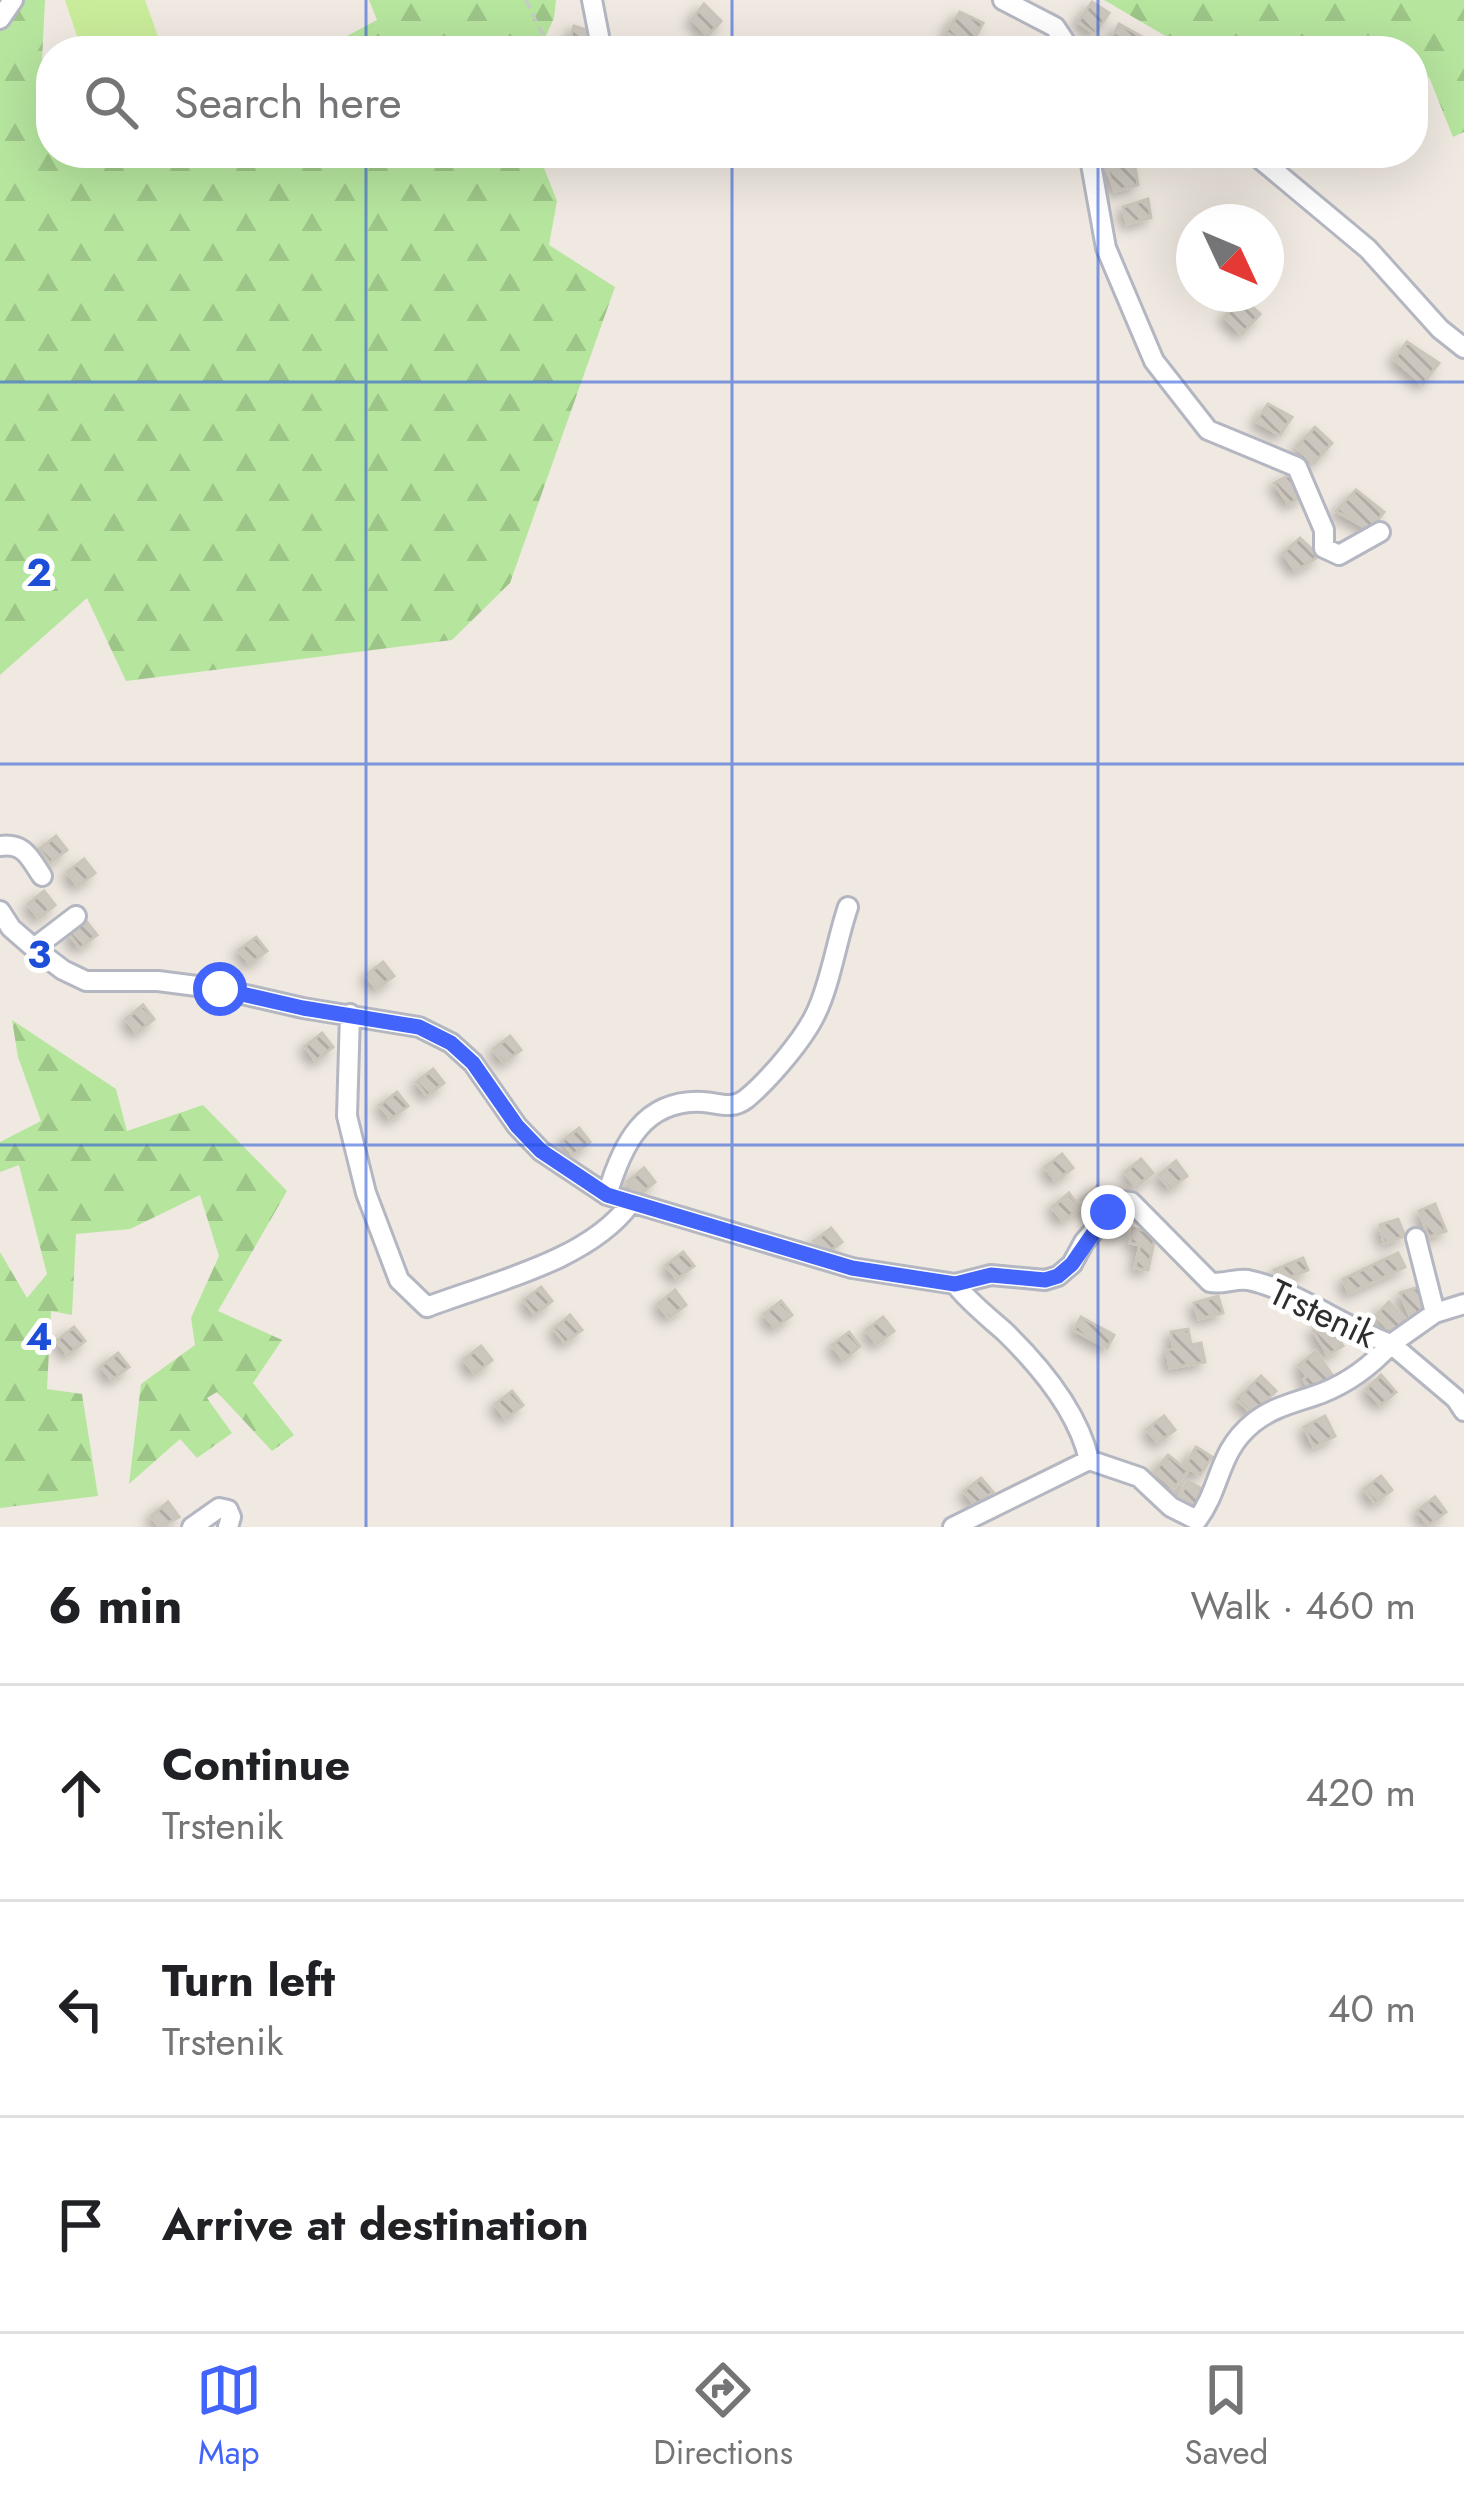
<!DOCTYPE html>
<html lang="en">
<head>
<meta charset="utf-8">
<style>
  body { margin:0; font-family:Jost,sans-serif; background:#f2f2f2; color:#202124 }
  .compass { position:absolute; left:1176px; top:204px; width:108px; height:108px; border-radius:50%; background:#fff; box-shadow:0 12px 48px #0002; rotate:134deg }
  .stop { position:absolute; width:36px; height:36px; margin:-27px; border:9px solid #4264fb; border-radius:50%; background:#fff }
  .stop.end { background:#4264fb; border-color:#fff; box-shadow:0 3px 12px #0008 }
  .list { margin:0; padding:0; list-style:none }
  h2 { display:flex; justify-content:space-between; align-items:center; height:156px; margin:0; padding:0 48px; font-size:51px }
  h2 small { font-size:39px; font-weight:400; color:#757577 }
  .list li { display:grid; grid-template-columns:78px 1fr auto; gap:36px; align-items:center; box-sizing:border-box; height:216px; padding:0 48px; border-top:3px solid #e0e0e0 }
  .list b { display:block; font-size:45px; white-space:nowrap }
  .list p { margin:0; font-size:39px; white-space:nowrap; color:#757577 }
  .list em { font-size:39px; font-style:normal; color:#757577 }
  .icon { flex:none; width:66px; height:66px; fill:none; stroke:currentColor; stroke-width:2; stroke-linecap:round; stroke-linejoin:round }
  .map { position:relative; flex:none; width:1464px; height:1527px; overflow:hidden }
  .search { position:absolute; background:#fff; box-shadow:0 12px 48px #0002; left:36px; right:36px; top:36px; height:132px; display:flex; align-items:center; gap:30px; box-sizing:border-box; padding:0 42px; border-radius:48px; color:#757577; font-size:45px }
  .sheet { height:804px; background:#fff }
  nav { display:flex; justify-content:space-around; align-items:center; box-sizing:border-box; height:168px; border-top:3px solid #e0e0e0; background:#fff; font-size:33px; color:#757577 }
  nav a { display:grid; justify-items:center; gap:6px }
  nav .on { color:#4264fb }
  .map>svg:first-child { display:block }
  .forest { fill:url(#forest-firs) }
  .pitch { fill:#c9ec9a }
  .building { fill:url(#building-back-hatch); stroke:#cbc5ba; stroke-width:3; filter:url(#shadow) }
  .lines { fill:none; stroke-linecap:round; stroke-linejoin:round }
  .minor-casing { stroke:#b4b7c1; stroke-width:24 }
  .path { stroke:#c9c9c9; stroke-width:3; stroke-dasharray:9 6; stroke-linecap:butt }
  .minor { stroke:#fff; stroke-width:18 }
  .route { stroke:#4264fb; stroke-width:15 }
  .grid { fill:none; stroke:#1d4ed8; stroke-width:3; stroke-opacity:0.55 }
  .labels { text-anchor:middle; stroke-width:10; stroke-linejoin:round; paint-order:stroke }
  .street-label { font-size:36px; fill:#2e2e2e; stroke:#fff }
  .grid-label { font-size:39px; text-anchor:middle; font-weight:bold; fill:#1d4ed8; stroke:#fff; stroke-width:10; stroke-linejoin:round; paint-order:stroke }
</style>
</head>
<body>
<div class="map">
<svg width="1464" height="1527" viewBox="0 0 1464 1527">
  <defs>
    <pattern id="forest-firs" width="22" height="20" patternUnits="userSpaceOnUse" patternTransform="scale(3)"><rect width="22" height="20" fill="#b6e59e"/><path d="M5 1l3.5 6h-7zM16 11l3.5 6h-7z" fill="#9dc588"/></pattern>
    <pattern id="building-back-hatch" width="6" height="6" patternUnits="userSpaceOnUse" patternTransform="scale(3)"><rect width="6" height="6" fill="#cbc7bf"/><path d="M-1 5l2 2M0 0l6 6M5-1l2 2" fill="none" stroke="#afaba4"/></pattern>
    <filter id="shadow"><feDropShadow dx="-5.5" dy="5.5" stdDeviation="6" flood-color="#0004"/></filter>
  </defs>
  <rect width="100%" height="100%" fill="#efe9e1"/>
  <path class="forest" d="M 0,0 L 45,0 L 41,80 L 51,85 L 51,153 L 538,153 L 557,201 L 549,245 L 615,287 L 510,583 L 452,640 L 126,681 L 87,598 L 0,675 Z
    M 369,0 L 556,0 L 554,18 L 539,51 L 319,51 L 377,20 Z
    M 1104,0 L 1464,0 L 1464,132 L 1453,137 L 1429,77 L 1413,83 L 1413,51 L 1191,51 Z
    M 12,1020 L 116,1089 L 127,1131 L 203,1105 L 287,1191 L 218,1311 L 282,1340 L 253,1383 L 294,1435 L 272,1451 L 217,1392 L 207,1398 L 232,1433 L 197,1458 L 180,1439 L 129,1484 L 141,1384 L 195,1345 L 191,1318 L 219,1256 L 200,1195 L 130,1229 L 76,1234 L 72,1315 L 51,1311 L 47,1389 L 82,1394 L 98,1496 L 0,1508 L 0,1252 L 27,1298 L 47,1274 L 19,1165 L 0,1172 L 0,1142 L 41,1121 L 18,1057 Z"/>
  <path class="pitch" d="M 65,0 L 145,0 L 163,51 L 82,51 Z"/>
  <path class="building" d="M 1092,2 L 1109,13 L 1095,34 L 1078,22 Z
    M 704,4 L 721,21 L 708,36 L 692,19 Z
    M 960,12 L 983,23 L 971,46 L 946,32 Z
    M 1119,24 L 1144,38 L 1137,51 L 1106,49 Z
    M 574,26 L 589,31 L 586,41 L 593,43 L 590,51 L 566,50 Z
    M 1133,155 L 1138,185 L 1115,191 L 1104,161 Z
    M 1148,199 L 1151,218 L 1127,224 L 1123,207 Z
    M 1243,298 L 1260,314 L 1242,334 L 1224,317 Z
    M 1407,342 L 1439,363 L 1423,384 L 1394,359 Z
    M 1268,404 L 1292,417 L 1280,435 L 1256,421 Z
    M 1315,427 L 1332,443 L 1314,463 L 1296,447 Z
    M 1294,473 L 1305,494 L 1289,504 L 1274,483 Z
    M 1356,490 L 1384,512 L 1370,530 L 1336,511 Z
    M 1300,538 L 1319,556 L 1296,571 L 1283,553 Z
    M 56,836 L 67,850 L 50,863 L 39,849 Z
    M 84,859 L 95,873 L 78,886 L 67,872 Z
    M 44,891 L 55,905 L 39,918 L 28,904 Z
    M 86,921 L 97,935 L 80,948 L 69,934 Z
    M 256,937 L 267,951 L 250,964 L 239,950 Z
    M 383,962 L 394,976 L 377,989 L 366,975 Z
    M 143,1005 L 154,1019 L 137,1033 L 126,1019 Z
    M 322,1033 L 333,1047 L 316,1061 L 305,1046 Z
    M 510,1036 L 521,1050 L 504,1063 L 493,1049 Z
    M 433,1069 L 444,1083 L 427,1096 L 416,1082 Z
    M 397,1092 L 408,1106 L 391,1119 L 380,1105 Z
    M 579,1128 L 590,1142 L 573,1155 L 562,1141 Z
    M 1062,1154 L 1073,1168 L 1056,1181 L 1045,1167 Z
    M 1141,1159 L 1153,1173 L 1136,1187 L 1125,1172 Z
    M 1176,1161 L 1187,1176 L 1170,1189 L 1159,1175 Z
    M 644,1168 L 655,1182 L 638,1196 L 627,1182 Z
    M 1097,1186 L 1108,1201 L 1091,1214 L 1080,1200 Z
    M 1069,1193 L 1080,1208 L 1063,1221 L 1052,1207 Z
    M 1435,1204 L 1446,1231 L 1429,1237 L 1419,1211 Z
    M 1398,1219 L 1405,1236 L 1384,1243 L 1380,1225 Z
    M 831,1228 L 842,1242 L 825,1255 L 814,1241 Z
    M 1133,1228 L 1156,1233 L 1148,1270 L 1135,1268 L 1140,1245 L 1130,1243 Z
    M 683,1252 L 694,1266 L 677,1279 L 666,1265 Z
    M 1398,1253 L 1405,1267 L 1349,1293 L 1343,1279 Z
    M 1303,1258 L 1308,1270 L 1279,1282 L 1274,1270 Z
    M 541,1287 L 552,1301 L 535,1315 L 524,1300 Z
    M 1419,1287 L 1426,1316 L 1412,1320 L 1400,1293 Z
    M 675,1290 L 686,1305 L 669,1318 L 658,1304 Z
    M 1218,1296 L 1223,1313 L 1199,1319 L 1194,1303 Z
    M 781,1301 L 792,1315 L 775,1328 L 764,1314 Z
    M 1389,1302 L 1410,1324 L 1396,1337 L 1376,1315 Z
    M 570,1315 L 582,1330 L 565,1343 L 554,1329 Z
    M 883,1317 L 894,1331 L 877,1344 L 866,1330 Z
    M 1081,1317 L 1114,1335 L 1107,1348 L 1074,1330 Z
    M 1328,1321 L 1343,1346 L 1328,1355 L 1313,1330 Z
    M 74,1327 L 85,1341 L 68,1355 L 57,1340 Z
    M 1188,1329 L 1191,1345 L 1201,1343 L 1205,1362 L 1170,1368 L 1167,1350 L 1174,1349 L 1171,1332 Z
    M 849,1332 L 860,1346 L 844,1360 L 832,1345 Z
    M 481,1346 L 492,1360 L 475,1374 L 464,1359 Z
    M 1316,1351 L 1336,1381 L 1309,1389 L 1304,1379 L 1307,1376 L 1299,1365 Z
    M 118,1353 L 129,1367 L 112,1380 L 101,1366 Z
    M 1381,1375 L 1396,1392 L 1381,1405 L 1366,1389 Z
    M 1261,1376 L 1276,1391 L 1252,1414 L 1237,1399 Z
    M 512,1391 L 523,1405 L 506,1419 L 495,1404 Z
    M 1164,1416 L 1175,1430 L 1158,1443 L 1147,1429 Z
    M 1325,1416 L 1335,1436 L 1314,1447 L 1304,1427 Z
    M 1196,1447 L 1212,1457 L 1200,1475 L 1185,1466 Z
    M 1168,1455 L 1188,1471 L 1174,1488 L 1154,1472 Z
    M 1381,1476 L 1392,1490 L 1375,1503 L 1364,1489 Z
    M 981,1478 L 993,1492 L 975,1505 L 964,1491 Z
    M 1188,1481 L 1204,1490 L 1193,1508 L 1178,1499 Z
    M 1435,1497 L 1446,1512 L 1429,1525 L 1417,1511 Z
    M 168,1502 L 179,1517 L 160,1527 L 151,1516 Z"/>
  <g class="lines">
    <defs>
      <path id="minor" d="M 592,0 L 599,36 L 593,51
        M 1003,0 L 1055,27 L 1071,51
        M 0,19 L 13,0
        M 1089,153 L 1106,248 L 1154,361 L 1208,430 L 1297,467 L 1324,530 L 1324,548 L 1339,555 L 1380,532
        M 1253,153 L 1368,249 L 1440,329 L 1464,348
        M 0,846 C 25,843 29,857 42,876
        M 0,911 L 11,928 L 34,948 L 63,970 L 86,981 L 158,981 L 220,989 L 303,1008 L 419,1027 L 451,1043 L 473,1063 L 517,1126 L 541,1151 L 607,1195 L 852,1268 L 955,1284 L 991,1275 L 1045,1280 L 1058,1276 L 1072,1264 L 1084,1242 L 1120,1201 L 1131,1202 L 1139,1210 L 1210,1282 C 1224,1285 1234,1278 1248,1280 C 1293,1289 1345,1328 1391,1344 L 1435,1313 L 1464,1304
        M 34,948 L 76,916
        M 350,1014 L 347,1116 L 366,1193 L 399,1280 L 427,1307 C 492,1282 588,1261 630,1204
        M 607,1195 C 622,1145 643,1099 703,1102 C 719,1103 732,1110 746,1099 C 769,1080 804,1039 816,1013 C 830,985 837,939 848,907
        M 1416,1238 L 1435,1313
        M 955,1284 C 969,1302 987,1316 1004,1331 C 1040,1366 1078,1411 1089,1460
        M 192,1527 L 219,1508 L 228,1510 L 231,1517 L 228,1527
        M 953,1527 L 1089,1460 L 1139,1477 L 1171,1507 L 1197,1520 C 1222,1487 1217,1452 1253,1423 C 1274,1406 1298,1402 1322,1393 C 1350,1382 1371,1366 1391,1344 L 1456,1399 L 1464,1411"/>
    </defs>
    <use href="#minor" class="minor-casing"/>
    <path class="path" d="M 526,0 L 541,31 L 559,51"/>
    <use href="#minor" class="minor"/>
  </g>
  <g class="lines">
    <path class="route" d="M 220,989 L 303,1008 L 419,1027 L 451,1043 L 473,1063 L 517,1126 L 541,1151 L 607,1195 L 852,1268 L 955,1284 L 991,1275 L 1045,1280 L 1058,1276 L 1072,1264 L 1108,1212"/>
  </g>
  <path class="grid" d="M 366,0 L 366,51M 732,0 L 732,51M 1098,0 L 1098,51M 366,153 L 366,1527M 732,153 L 732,1527M 1098,153 L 1098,1527M 0,382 L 1464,382M 0,764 L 1464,764M 0,1145 L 1464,1145"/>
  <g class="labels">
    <g class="street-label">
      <text transform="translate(1323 1313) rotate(25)" y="13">Trstenik</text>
    </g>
  </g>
  <g class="grid-label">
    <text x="39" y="586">2</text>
    <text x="39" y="968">3</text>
    <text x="39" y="1350">4</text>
  </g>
</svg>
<svg class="compass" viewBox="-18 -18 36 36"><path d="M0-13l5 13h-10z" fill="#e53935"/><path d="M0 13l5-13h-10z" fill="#757577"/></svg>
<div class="stop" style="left:220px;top:989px"></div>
<div class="stop end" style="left:1108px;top:1212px"></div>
<div class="search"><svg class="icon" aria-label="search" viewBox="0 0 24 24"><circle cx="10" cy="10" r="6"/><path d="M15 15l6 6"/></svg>Search here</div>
</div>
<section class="sheet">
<h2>6 min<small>Walk · 460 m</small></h2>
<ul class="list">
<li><svg class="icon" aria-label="ahead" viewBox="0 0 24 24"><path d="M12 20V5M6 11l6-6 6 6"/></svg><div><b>Continue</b><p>Trstenik</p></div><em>420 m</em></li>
<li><svg class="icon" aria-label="left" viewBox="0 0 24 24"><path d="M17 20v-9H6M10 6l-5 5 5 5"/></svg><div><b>Turn left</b><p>Trstenik</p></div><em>40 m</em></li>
<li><svg class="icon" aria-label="arrive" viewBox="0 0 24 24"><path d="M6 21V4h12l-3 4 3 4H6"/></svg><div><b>Arrive at destination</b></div></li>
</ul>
</section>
<nav>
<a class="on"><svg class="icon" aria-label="map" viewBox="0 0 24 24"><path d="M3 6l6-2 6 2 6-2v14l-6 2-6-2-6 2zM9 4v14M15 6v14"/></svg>Map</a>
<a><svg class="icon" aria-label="directions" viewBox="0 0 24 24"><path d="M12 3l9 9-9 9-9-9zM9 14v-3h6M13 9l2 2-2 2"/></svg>Directions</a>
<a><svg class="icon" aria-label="saved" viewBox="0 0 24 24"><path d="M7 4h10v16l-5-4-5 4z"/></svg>Saved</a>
</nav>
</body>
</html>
